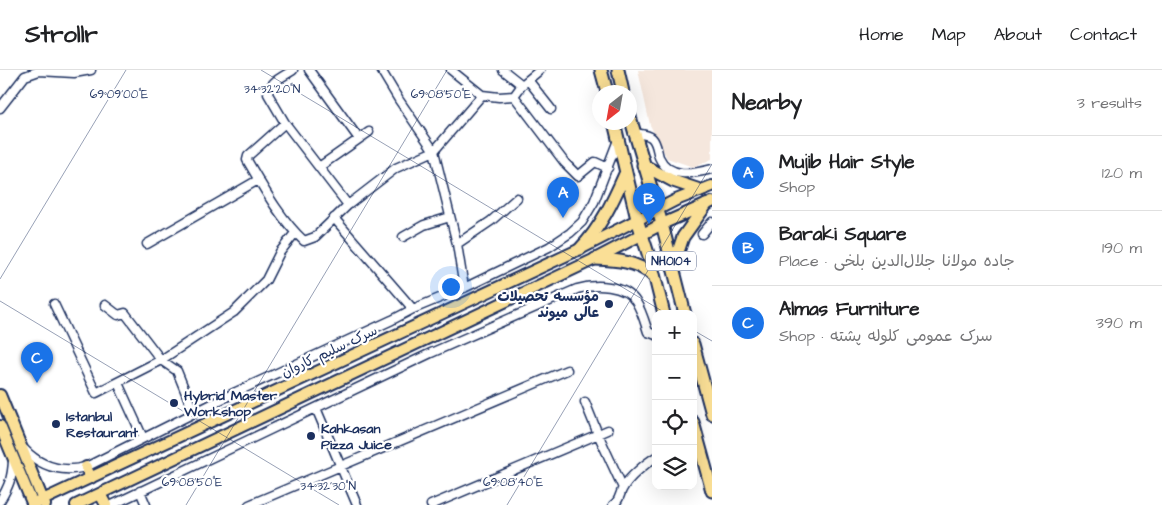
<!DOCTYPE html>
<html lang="en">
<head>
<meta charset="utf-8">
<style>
  body { margin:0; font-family:"Architects Daughter","Playpen Sans Arabic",sans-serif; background:#f6f6f6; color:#202124 }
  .controls { position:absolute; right:15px; bottom:15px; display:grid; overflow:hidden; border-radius:10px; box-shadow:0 5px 20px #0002 }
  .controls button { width:45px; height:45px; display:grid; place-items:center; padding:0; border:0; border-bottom:1px solid #e0e0e0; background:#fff; color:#202124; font:25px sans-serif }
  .compass { position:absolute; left:592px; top:15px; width:45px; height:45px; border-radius:50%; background:#fff; box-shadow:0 5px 20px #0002; rotate:211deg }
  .you { position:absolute; left:450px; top:216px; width:18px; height:18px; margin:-12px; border:4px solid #fff; border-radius:50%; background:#1a73e8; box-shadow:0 0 0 8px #1a73e833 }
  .badge { display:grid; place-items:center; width:32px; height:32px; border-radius:50%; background:#1a73e8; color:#fff; font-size:16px; font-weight:700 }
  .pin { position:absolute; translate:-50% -41px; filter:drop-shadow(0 1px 2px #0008) }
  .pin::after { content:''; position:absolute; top:26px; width:18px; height:15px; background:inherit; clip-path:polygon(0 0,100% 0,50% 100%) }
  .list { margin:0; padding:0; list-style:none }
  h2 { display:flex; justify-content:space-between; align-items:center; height:65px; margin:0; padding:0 20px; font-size:21px }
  h2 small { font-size:16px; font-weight:400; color:#757577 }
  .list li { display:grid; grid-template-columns:32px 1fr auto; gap:15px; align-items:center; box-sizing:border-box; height:75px; padding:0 20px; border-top:1px solid #e0e0e0 }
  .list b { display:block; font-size:19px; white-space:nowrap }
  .list p { margin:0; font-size:16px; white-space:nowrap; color:#757577 }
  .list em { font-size:16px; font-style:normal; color:#757577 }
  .icon { flex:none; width:28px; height:28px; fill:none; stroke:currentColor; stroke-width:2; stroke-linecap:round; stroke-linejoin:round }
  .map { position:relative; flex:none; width:712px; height:435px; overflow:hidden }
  header { display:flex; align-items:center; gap:30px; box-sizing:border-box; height:70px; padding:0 25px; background:#fff; border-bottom:1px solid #e0e0e0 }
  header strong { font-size:24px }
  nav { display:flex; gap:28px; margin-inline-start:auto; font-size:18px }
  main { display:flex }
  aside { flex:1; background:#fff }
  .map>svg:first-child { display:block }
  .built { fill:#f5e7dd }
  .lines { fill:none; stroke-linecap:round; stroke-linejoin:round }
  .minor-casing { stroke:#1b2f5e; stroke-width:11 }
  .major-casing { stroke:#1b2f5e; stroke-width:14 }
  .highway-casing { stroke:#1b2f5e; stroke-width:15 }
  .minor { stroke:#fff; stroke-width:8 }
  .major { stroke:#fadf96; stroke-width:10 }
  .highway { stroke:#fadf96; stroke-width:11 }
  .ticks { fill:none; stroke:#1b2f5e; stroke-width:1; stroke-opacity:0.45 }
  .poi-dot { fill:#1b2f5e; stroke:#fff; stroke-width:2 }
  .labels { text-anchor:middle; stroke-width:4.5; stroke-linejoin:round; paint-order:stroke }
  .shield { fill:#fff; stroke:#5f6d8e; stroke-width:1 }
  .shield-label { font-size:12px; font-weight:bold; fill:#1b2f5e }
  .poi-label { font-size:14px; font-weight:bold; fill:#1b2f5e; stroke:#fff; text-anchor:start }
  .street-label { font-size:14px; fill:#1b2f5e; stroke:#fff }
  .ticks-label { font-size:12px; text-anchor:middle; fill:#1b2f5e; stroke:#fff; stroke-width:4.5; stroke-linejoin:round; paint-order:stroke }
</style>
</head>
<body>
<header>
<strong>Strollr</strong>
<nav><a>Home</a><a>Map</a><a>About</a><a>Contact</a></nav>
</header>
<main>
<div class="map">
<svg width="712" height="435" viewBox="0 0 712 435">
  <rect width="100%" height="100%" fill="#fff"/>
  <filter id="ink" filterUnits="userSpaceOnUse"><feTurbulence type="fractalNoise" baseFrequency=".02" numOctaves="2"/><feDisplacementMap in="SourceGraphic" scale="10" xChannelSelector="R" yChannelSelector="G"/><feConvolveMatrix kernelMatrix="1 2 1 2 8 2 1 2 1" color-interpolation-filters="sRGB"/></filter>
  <g filter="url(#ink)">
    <path class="built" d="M 638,0 L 712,0 L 712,89 L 693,97 L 667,88 L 650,55 Z"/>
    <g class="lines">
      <defs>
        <path id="minor" d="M 293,0 C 285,6 268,12 268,24 L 285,53 L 348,135
          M 309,0 L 359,69
          M 381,0 L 399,30 L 434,81 L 457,174 L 464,218
          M 451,0 L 482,25
          M 503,0 L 522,15
          M 528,10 L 551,39
          M 514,26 L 565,93 L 578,106 L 595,92 L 608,98
          M 0,38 L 25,6 L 39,1 L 74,3 L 91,0
          M 285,53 L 248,86 L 247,90 C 263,117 280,149 304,171 L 315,167 L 348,135 L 396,98 L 434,81 L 482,25 L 499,27 L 514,26 L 522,15 L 540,0
          M 633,63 C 639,64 648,64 652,68 C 657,73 657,81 659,87 C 669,109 693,104 712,99
          M 319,97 L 369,62
          M 334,148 L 413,239
          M 702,164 L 712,152
          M 403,167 L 424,155 L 450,147
          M 147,174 L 258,110
          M 457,174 L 491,151 L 517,128
          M 54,234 L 96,323 L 161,290 L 234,242 L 266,210 L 280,182 L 295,163
          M 105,235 L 118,245 L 125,243 L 161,290 L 177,301 L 194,343
          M 118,313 L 143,368
          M 585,332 L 598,364 L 623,418
          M 316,338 L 357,435
          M 24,379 C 41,397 61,403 86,397 L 236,322 L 392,250 L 413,239 L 464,218 L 549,177 L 570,163 L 582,152 L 594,132 L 618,70
          M 140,421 L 146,435
          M 0,431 C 9,416 12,408 13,391
          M 112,435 L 431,283 L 577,219 C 595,214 625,214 636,232 C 642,241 645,253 648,262 L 656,265
          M 249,435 L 567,300
          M 431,435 L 608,360
          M 613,435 C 620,431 619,424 623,418 C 628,408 646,393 656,387"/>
        <path id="major" d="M 0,325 L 45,435
          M 0,356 L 33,435
          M 86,397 L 91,408
          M 100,424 L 106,435
          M 32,435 L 580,179 L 676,130 L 712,116
          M 76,435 L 595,189 L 662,154 L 712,132"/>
        <path id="highway" d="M 601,0 L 607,22
          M 618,0 L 623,22
          M 630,47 L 662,154 L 685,244
          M 614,52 L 637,149 L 652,196 L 664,244
          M 643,95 L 673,111 L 700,120
          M 580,179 C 601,157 613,131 625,104
          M 595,189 C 618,190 636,191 654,206
          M 673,197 L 683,167 L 706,135
          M 693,274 L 712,344
          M 693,352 L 712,421"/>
      </defs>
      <use href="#minor" class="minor-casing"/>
      <use href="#major" class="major-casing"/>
      <use href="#highway" class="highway-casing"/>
      <use href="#minor" class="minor"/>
      <use href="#major" class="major"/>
      <use href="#highway" class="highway"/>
    </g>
  </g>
  <path class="ticks" d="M 261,0 L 667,244M 0,209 L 126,0M 0,231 L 339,435M 693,260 L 712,271M 186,435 L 447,0M 507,435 L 712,94"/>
  <g class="poi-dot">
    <circle cx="609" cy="234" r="5"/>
    <circle cx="174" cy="333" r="5"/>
    <circle cx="56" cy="354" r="5"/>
    <circle cx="311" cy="366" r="5"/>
  </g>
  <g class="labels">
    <rect class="shield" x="646" y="181.5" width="50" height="19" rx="4"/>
    <g class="shield-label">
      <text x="671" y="195">NH0104</text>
    </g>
    <g class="poi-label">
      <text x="599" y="231" text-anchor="end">مؤسسه تحصیلات<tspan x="599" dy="16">عالی میوند</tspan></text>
      <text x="184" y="330">Hybrid Master<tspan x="184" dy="16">Workshop</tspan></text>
      <text x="66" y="351">Istanbul<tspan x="66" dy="16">Restaurant</tspan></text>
      <text x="321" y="363">Kahkasan<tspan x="321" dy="16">Pizza Juice</tspan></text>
    </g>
    <g class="street-label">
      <text transform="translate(329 281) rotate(-25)" y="5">سرک سلیم کاروان</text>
    </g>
  </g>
  <g class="ticks-label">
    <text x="272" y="23">34°32'20"N</text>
    <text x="119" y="28">69°09'00"E</text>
    <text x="441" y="28">69°08'50"E</text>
    <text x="192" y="416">69°08'50"E</text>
    <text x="513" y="416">69°08'40"E</text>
    <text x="328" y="420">34°32'30"N</text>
  </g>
</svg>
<div class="controls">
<button>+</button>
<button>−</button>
<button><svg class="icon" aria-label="locate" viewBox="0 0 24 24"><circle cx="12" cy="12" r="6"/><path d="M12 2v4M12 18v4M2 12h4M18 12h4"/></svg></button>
<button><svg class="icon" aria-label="layers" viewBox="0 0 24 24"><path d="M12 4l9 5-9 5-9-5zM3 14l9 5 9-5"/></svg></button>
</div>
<svg class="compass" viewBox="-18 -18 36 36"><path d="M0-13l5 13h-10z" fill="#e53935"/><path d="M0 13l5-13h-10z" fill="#757577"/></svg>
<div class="you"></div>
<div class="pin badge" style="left:563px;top:148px">A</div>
<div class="pin badge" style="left:649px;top:154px">B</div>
<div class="pin badge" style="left:37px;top:313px">C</div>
</div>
<aside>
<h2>Nearby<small>3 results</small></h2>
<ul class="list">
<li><span class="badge">A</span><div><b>Mujib Hair Style</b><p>Shop</p></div><em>120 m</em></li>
<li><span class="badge">B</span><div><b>Baraki Square</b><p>Place · جاده مولانا جلال‌الدین بلخی</p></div><em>190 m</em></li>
<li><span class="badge">C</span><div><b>Almas Furniture</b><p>Shop · سرک عمومی کلوله پشته</p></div><em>390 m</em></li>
</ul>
</aside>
</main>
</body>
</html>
